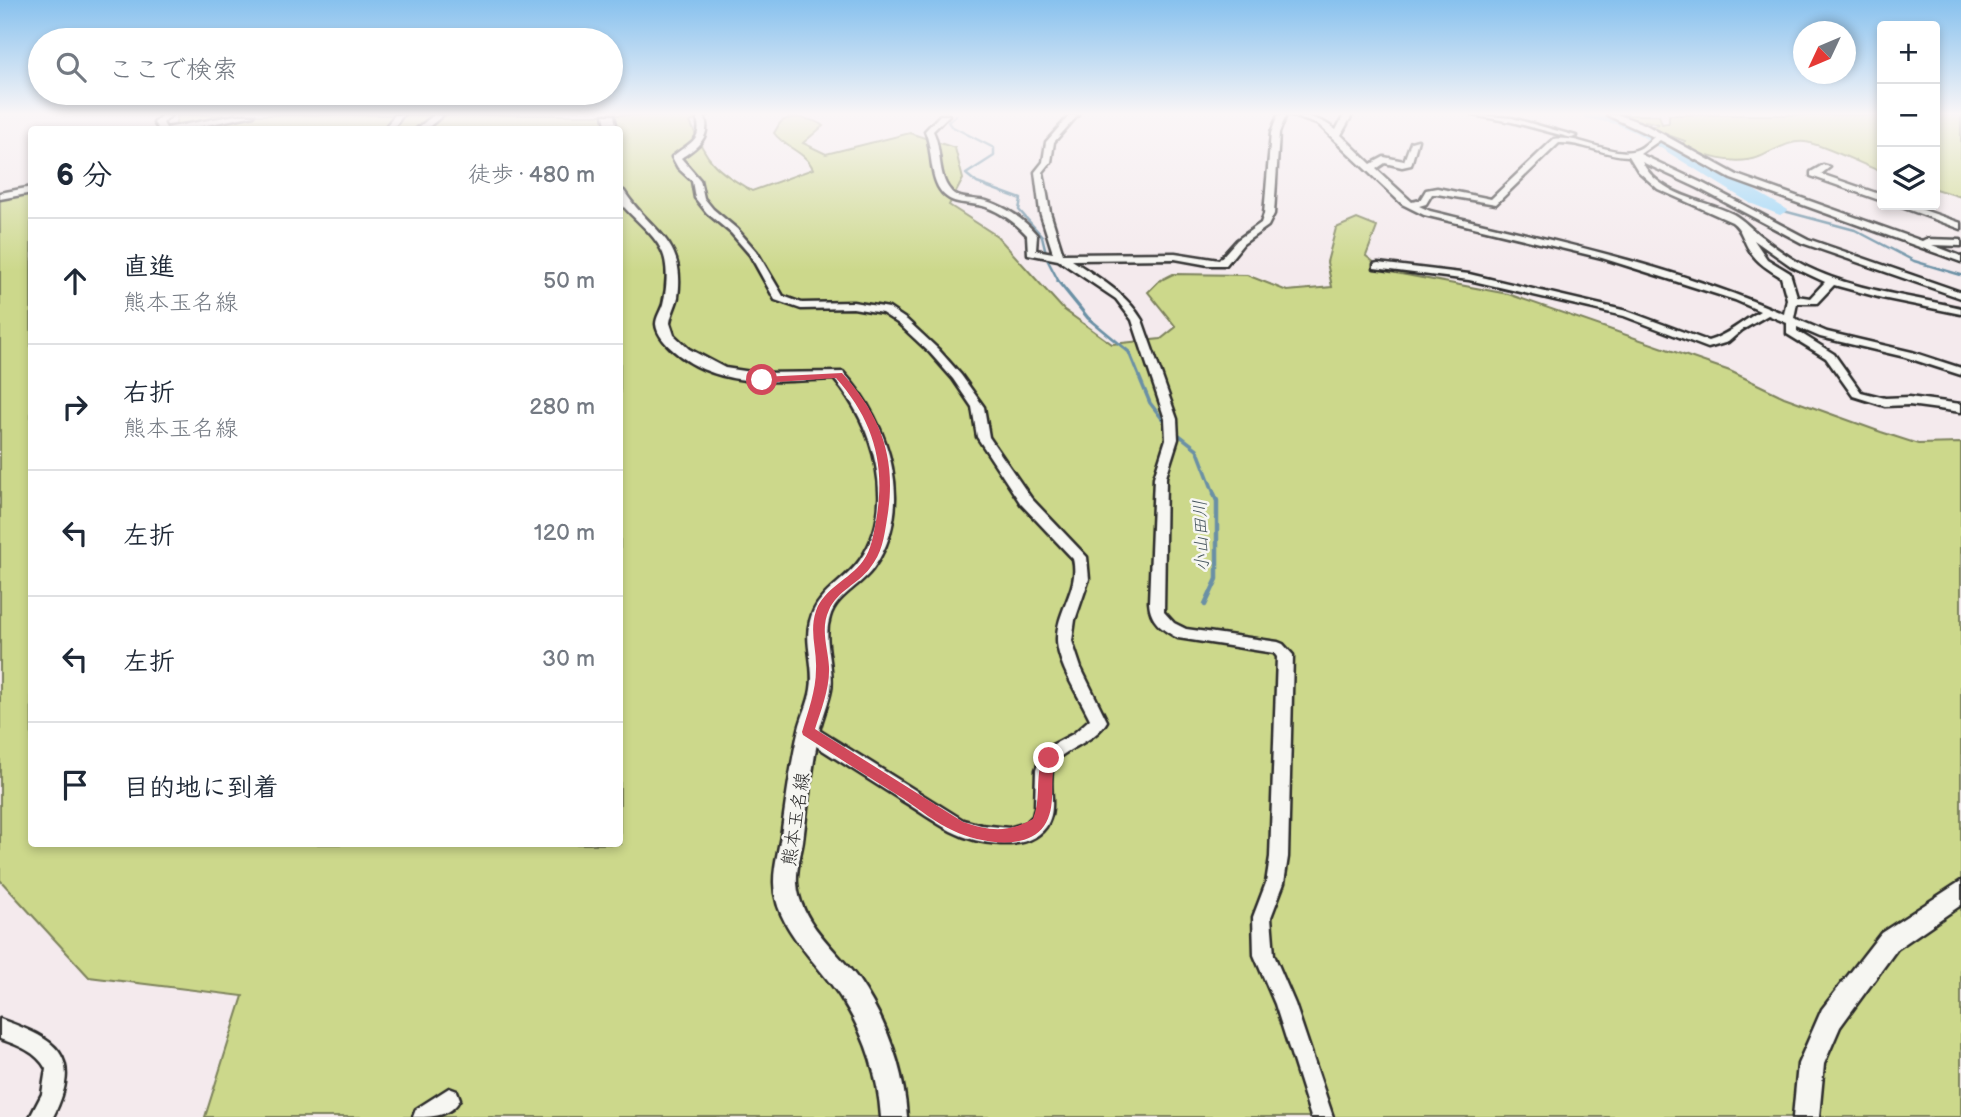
<!DOCTYPE html>
<html lang="ja">
<head>
<meta charset="utf-8">
<style>
  body { margin:0; font-family:"Balsamiq Sans","Klee One",sans-serif; background:#f6f6f7; color:#1f2937 }
  .controls { position:absolute; right:21px; top:21px; display:grid; overflow:hidden; border-radius:7px; box-shadow:0 4px 10px #0003 }
  .controls button { width:63px; height:63px; display:grid; place-items:center; padding:0; border:0; border-bottom:2px solid #e0e1e3; background:#fff; color:#1f2937; font:35px sans-serif }
  .compass { position:absolute; left:1793px; top:21px; width:63px; height:63px; border-radius:50%; background:#fff; box-shadow:0 4px 10px #0003; rotate:226deg }
  .stop { position:absolute; width:21px; height:21px; margin:-16px; border:5px solid #d1495b; border-radius:50%; background:#fff }
  .stop.end { background:#d1495b; border-color:#fff; box-shadow:0 2px 7px #0008 }
  .list { margin:0; padding:0; list-style:none }
  h2 { display:flex; justify-content:space-between; align-items:center; height:91px; margin:0; padding:0 28px; font-size:30px }
  h2 small { font-size:23px; font-weight:400; color:#747a83 }
  .list li { display:grid; grid-template-columns:46px 1fr auto; gap:21px; align-items:center; box-sizing:border-box; height:126px; padding:0 28px; border-top:2px solid #e0e1e3 }
  .list b { display:block; font-size:26px; white-space:nowrap }
  .list p { margin:0; font-size:23px; white-space:nowrap; color:#747a83 }
  .list em { font-size:23px; font-style:normal; color:#747a83 }
  .icon { flex:none; width:38px; height:38px; fill:none; stroke:currentColor; stroke-width:2; stroke-linecap:round; stroke-linejoin:round }
  .map { position:relative; flex:none; width:1961px; height:1117px; overflow:hidden }
  .search { position:absolute; background:#fff; box-shadow:0 4px 10px #0003; left:28px; top:28px; width:595px; height:77px; display:flex; align-items:center; gap:18px; box-sizing:border-box; padding:0 24px; border-radius:38px; color:#747a83; font-size:26px }
  .panel { position:absolute; background:#fff; box-shadow:0 4px 10px #0003; left:28px; top:126px; width:595px; height:721px; border-radius:7px }
  .map>svg:first-child { display:block }
  .green { fill:#ccd88b; stroke:#7c825b; stroke-width:2 }
  .lines { fill:none; stroke-linecap:round; stroke-linejoin:round }
  .stream-far2 { stroke:#6b90a5; stroke-width:2.5 }
  .stream-far1 { stroke:#6b90a5; stroke-width:3.5 }
  .stream { stroke:#6b90a5; stroke-width:4.5 }
  .river { fill:#96d4f7; fill-rule:evenodd }
  .minor-casing { stroke:#2b2b2b; stroke-width:5 }
  .major-casing { stroke:#2b2b2b; stroke-width:5 }
  .minor { fill:#f6f6f2; fill-rule:evenodd }
  .major { fill:#f6f6f2; fill-rule:evenodd }
  .route { fill:#d1495b }
  .labels { text-anchor:middle; stroke-width:5; stroke-linejoin:round; paint-order:stroke }
  .far-water-label { font-size:18px; font-style:italic; fill:#46555e; stroke:#f6f6f2 }
  .street-label { font-size:19px; fill:#2b2b2b; stroke:#f6f6f2 }
</style>
</head>
<body>
<div class="map">
<svg width="1961" height="1117" viewBox="0 0 1961 1117">
  <rect width="100%" height="100%" fill="#f4eaed"/>
  <filter id="ink" filterUnits="userSpaceOnUse"><feTurbulence type="fractalNoise" baseFrequency=".0143" numOctaves="2"/><feDisplacementMap in="SourceGraphic" scale="14" xChannelSelector="R" yChannelSelector="G"/><feConvolveMatrix kernelMatrix="1 2 1 2 8 2 1 2 1" color-interpolation-filters="sRGB"/></filter>
  <g filter="url(#ink)">
    <path class="green" d="M 178,115 L 711,115 L 690,122 C 709,164 712,167 752,191 L 813,169 C 806,152 785,148 774,133 C 777,129 778,125 781,122 C 791,114 815,119 823,126 L 803,143 L 826,154 L 910,133 L 955,148 L 963,179 L 949,205 L 997,236 L 1063,309 L 1112,344 L 1161,339 L 1176,327 L 1148,292 L 1159,281 L 1173,274 L 1247,275 L 1287,291 L 1332,287 L 1327,262 L 1336,228 L 1357,219 L 1377,227 L 1366,256 L 1385,271 L 1508,294 L 1730,371 L 1784,397 L 1881,432 L 1918,444 L 1961,443 L 1961,1117 L 205,1117 L 243,996 L 89,977 L 0,880 L 0,198 L 31,193 L 32,844 L 620,844 L 620,130 L 174,129 Z
      M 1616,115 L 1659,115 L 1662,124 L 1669,123 L 1669,115 L 1882,115 L 1882,172 C 1863,165 1822,144 1805,142 C 1789,140 1774,151 1759,157 C 1735,166 1701,157 1680,143 L 1685,141 L 1646,127 L 1659,124 L 1645,121 L 1645,125 Z
      M 1935,115 L 1961,115 L 1961,197 L 1935,189 Z"/>
    <g class="lines">
      <path class="stream-far2" d="M 956,115 L 948,122 L 951,126 L 994,148 L 994,156 L 966,174 L 977,183 L 1021,199 L 1019,210 L 1042,236 L 1048,261 L 1059,282
        M 1780,210 L 1855,230 L 1914,261 L 1961,275"/>
      <path class="stream-far1" d="M 1058,281 L 1088,318 L 1129,352 L 1150,403 L 1167,425
        M 1174,431 L 1197,449 L 1215,496"/>
      <path class="stream" d="M 1205,605 L 1217,579 L 1217,501 L 1214,494"/>
      <path class="river" d="M 1583,115 L 1611,115 L 1645,126 L 1788,210 L 1780,215 L 1750,203 L 1635,132 L 1616,124 L 1585,118 Z"/>
      <defs>
        <path id="minor" d="M 162,115 L 171,115 L 163,123 L 166,128 L 236,115 L 254,115 L 183,130 L 159,130 L 154,123 Z
          M 395,115 L 403,115 L 392,130 L 383,130 Z
          M 434,115 L 443,115 L 425,130 L 415,130 Z
          M 696,115 L 704,115 C 712,137 698,147 681,158 L 700,180 L 704,198 L 713,209 L 737,229 L 757,252 L 783,296 L 802,303 L 853,302 L 889,308 L 907,320 L 938,349 L 961,375 L 984,407 L 989,437 L 1031,498 L 1087,557 L 1089,579 L 1075,620 L 1072,641 L 1081,668 L 1107,721 C 1095,743 1060,750 1054,764 C 1046,784 1059,807 1046,827 C 1026,854 976,844 951,831 C 934,822 918,810 901,800 C 868,779 835,758 802,737 L 800,732 L 802,727 L 808,725 L 814,727 L 963,820 L 981,825 L 1009,828 L 1026,823 L 1033,816 L 1035,807 L 1036,770 L 1042,754 L 1052,745 L 1073,734 L 1090,719 C 1080,697 1056,663 1057,638 C 1057,610 1080,588 1073,559 L 1021,504 L 977,437 L 972,407 L 953,379 L 930,353 L 899,324 L 882,313 L 853,308 L 801,309 L 775,300 L 750,255 L 731,233 L 707,213 L 695,198 L 692,181 L 678,168 L 672,157 C 688,143 705,141 696,115 Z
          M 940,115 L 949,115 L 933,131 C 942,149 937,175 950,190 C 958,201 974,198 986,201 C 1006,207 1024,219 1037,235 L 1036,250 L 1053,253 L 1040,212 L 1035,172 L 1043,162 L 1046,142 L 1070,115 L 1078,115 L 1054,142 L 1051,162 L 1043,172 L 1050,212 L 1063,254 L 1175,253 L 1219,260 L 1237,240 L 1261,223 L 1264,214 L 1271,133 L 1278,115 L 1286,115 L 1279,133 L 1274,214 L 1268,226 L 1243,244 L 1226,265 L 1208,265 L 1175,259 L 1072,260 C 1098,278 1125,292 1142,320 L 1177,419 L 1178,439 L 1166,477 L 1164,612 L 1174,623 L 1186,629 L 1278,642 L 1283,644 L 1293,655 L 1288,857 L 1284,883 L 1271,917 L 1274,955 L 1295,1004 L 1333,1117 L 1311,1117 L 1275,1004 L 1254,955 L 1253,917 L 1266,883 L 1270,857 L 1277,657 L 1274,653 L 1178,638 C 1162,630 1150,621 1149,602 L 1154,477 L 1166,439 L 1165,419 L 1132,320 L 1116,299 L 1058,260 L 1028,254 L 1027,235 C 1016,223 1002,213 986,207 C 970,201 951,207 940,190 C 929,173 933,150 925,131 Z
          M 1290,115 C 1307,115 1322,119 1336,130 L 1344,115 L 1352,115 L 1341,135 L 1371,164 L 1384,157 L 1404,161 L 1411,142 L 1418,140 L 1411,165 L 1402,167 L 1385,163 L 1376,169 L 1412,202 L 1420,200 L 1426,190 L 1437,188 L 1491,199 L 1554,139 C 1581,135 1612,158 1636,150 C 1643,148 1649,141 1654,137 L 1607,115 L 1619,115 L 1644,124 L 1737,175 L 1922,241 L 1926,239 L 1961,240 L 1961,246 L 1932,245 L 1961,256 L 1961,262 L 1731,179 L 1660,140 L 1640,154 L 1704,184 L 1808,239 L 1961,292 L 1961,298 L 1802,243 L 1698,188 L 1642,162 C 1660,196 1702,199 1733,214 C 1744,220 1752,230 1762,237 C 1776,248 1791,259 1807,267 C 1853,290 1910,296 1961,308 L 1961,314 L 1882,298 L 1834,285 L 1817,303 L 1797,303 L 1794,318 L 1827,332 L 1912,352 L 1961,368 L 1961,375 L 1905,357 L 1820,337 L 1797,327 L 1797,331 L 1834,354 L 1861,392 L 1885,398 L 1909,397 L 1961,404 L 1961,412 L 1909,405 L 1885,406 L 1853,396 L 1826,358 L 1787,334 L 1787,323 L 1768,315 L 1742,330 L 1728,342 L 1708,348 L 1624,316 L 1469,280 L 1374,268 L 1374,264 L 1378,263 L 1469,274 L 1627,311 L 1708,341 C 1726,336 1743,321 1760,311 L 1735,300 L 1602,258 L 1424,215 L 1402,204 L 1319,125 ZM 1559,143 C 1583,142 1605,156 1629,156 L 1638,171 L 1658,189 L 1732,222 C 1742,229 1743,241 1750,251 C 1758,263 1769,270 1781,277 L 1787,299 L 1784,314 C 1672,265 1549,240 1430,211 L 1419,206 L 1426,204 L 1432,194 L 1437,194 L 1496,204 ZM 1754,240 L 1791,266 L 1825,282 L 1810,298 L 1797,296 L 1790,273 L 1767,259 Z
          M 1473,115 L 1512,118 L 1576,136 L 1572,138 L 1512,122 Z
          M 1823,165 L 1830,167 L 1821,174 L 1882,195 L 1882,201 L 1811,176 L 1811,172 Z
          M 32,187 L 32,193 L 0,199 L 0,193 Z
          M 1896,205 L 1909,205 L 1961,223 L 1961,229 Z
          M 0,1019 C 56,1039 84,1055 53,1117 L 30,1117 L 42,1094 L 46,1069 C 37,1052 18,1045 0,1039 Z
          M 449,1088 L 457,1091 L 460,1099 C 451,1117 432,1117 413,1117 L 416,1109 Z"/>
        <path id="major" d="M 604,115 L 614,115 L 617,130 L 607,130 Z
          M 620,190 L 624,191 C 651,233 686,238 678,297 C 676,306 671,314 670,323 L 674,335 L 689,349 L 725,368 L 758,373 L 843,372 C 890,423 917,509 872,570 C 859,587 836,596 830,617 C 822,641 835,666 831,690 C 828,706 821,720 818,736 C 812,771 807,806 803,841 C 801,854 796,869 797,883 C 799,922 837,950 858,979 C 886,1020 904,1068 907,1117 L 881,1117 C 878,1074 865,1034 841,998 C 819,963 773,927 774,881 C 774,864 780,845 782,829 C 787,796 791,762 799,729 C 802,716 809,703 811,689 C 815,666 804,643 810,621 C 817,592 844,583 860,560 C 898,506 874,425 834,379 C 778,381 720,390 674,351 C 666,344 657,335 656,324 C 656,317 661,311 663,304 C 667,289 669,265 662,251 C 653,232 632,218 620,202 Z
          M 1961,881 L 1961,905 L 1897,949 L 1840,1027 L 1824,1064 L 1819,1117 L 1793,1117 L 1798,1064 L 1822,1009 L 1881,933 Z"/>
      </defs>
      <use href="#minor" class="minor-casing"/>
      <use href="#major" class="major-casing"/>
      <use href="#minor" class="minor"/>
      <use href="#major" class="major"/>
    </g>
  </g>
  <linearGradient id="sky" x2="0" y2="1"><stop stop-color="#87c1ee"/><stop offset="0.42" stop-color="#faf6f7"/><stop offset="1" stop-color="#faf6f7" stop-opacity="0"/></linearGradient>
  <rect width="1961" height="271" fill="url(#sky)"/>
  <path class="route" d="M 842,373 C 882,417 897,460 887,519 C 884,538 882,553 870,568 C 858,584 837,591 829,610 C 820,629 828,648 829,667 C 830,688 821,710 815,729 L 963,822 C 989,831 1008,833 1033,819 C 1042,798 1034,775 1044,754 L 1054,754 L 1056,758 C 1048,779 1058,806 1044,826 C 1026,852 977,842 954,831 C 936,823 920,810 904,799 C 870,778 837,757 803,735 L 802,732 C 808,711 816,691 816,669 C 817,649 809,632 816,611 C 824,588 849,580 863,561 C 872,548 873,536 876,521 C 886,465 874,421 836,378 L 762,383 L 757,380 L 762,377 Z"/>
  <g class="labels">
    <g class="far-water-label">
      <text transform="translate(1201 536) rotate(-92)" y="6">小山田川</text>
    </g>
    <g class="street-label">
      <text transform="translate(795 819) rotate(-81)" y="7">熊本玉名線</text>
    </g>
  </g>
</svg>
<div class="controls">
<button>+</button>
<button>−</button>
<button><svg class="icon" aria-label="layers" viewBox="0 0 24 24"><path d="M12 4l9 5-9 5-9-5zM3 14l9 5 9-5"/></svg></button>
</div>
<svg class="compass" viewBox="-18 -18 36 36"><path d="M0-13l5 13h-10z" fill="#e53935"/><path d="M0 13l5-13h-10z" fill="#747a83"/></svg>
<div class="stop" style="left:762px;top:380px"></div>
<div class="stop end" style="left:1049px;top:758px"></div>
<div class="search"><svg class="icon" aria-label="search" viewBox="0 0 24 24"><circle cx="10" cy="10" r="6"/><path d="M15 15l6 6"/></svg>ここで検索</div>
<section class="panel">
<h2>6 分<small>徒歩 · 480 m</small></h2>
<ul class="list">
<li><svg class="icon" aria-label="ahead" viewBox="0 0 24 24"><path d="M12 20V5M6 11l6-6 6 6"/></svg><div><b>直進</b><p>熊本玉名線</p></div><em>50 m</em></li>
<li><svg class="icon" aria-label="right" viewBox="0 0 24 24"><path d="M7 20v-9h11M14 6l5 5-5 5"/></svg><div><b>右折</b><p>熊本玉名線</p></div><em>280 m</em></li>
<li><svg class="icon" aria-label="left" viewBox="0 0 24 24"><path d="M17 20v-9H6M10 6l-5 5 5 5"/></svg><div><b>左折</b></div><em>120 m</em></li>
<li><svg class="icon" aria-label="left" viewBox="0 0 24 24"><path d="M17 20v-9H6M10 6l-5 5 5 5"/></svg><div><b>左折</b></div><em>30 m</em></li>
<li><svg class="icon" aria-label="arrive" viewBox="0 0 24 24"><path d="M6 21V4h12l-3 4 3 4H6"/></svg><div><b>目的地に到着</b></div></li>
</ul>
</section>
</div>
</body>
</html>
